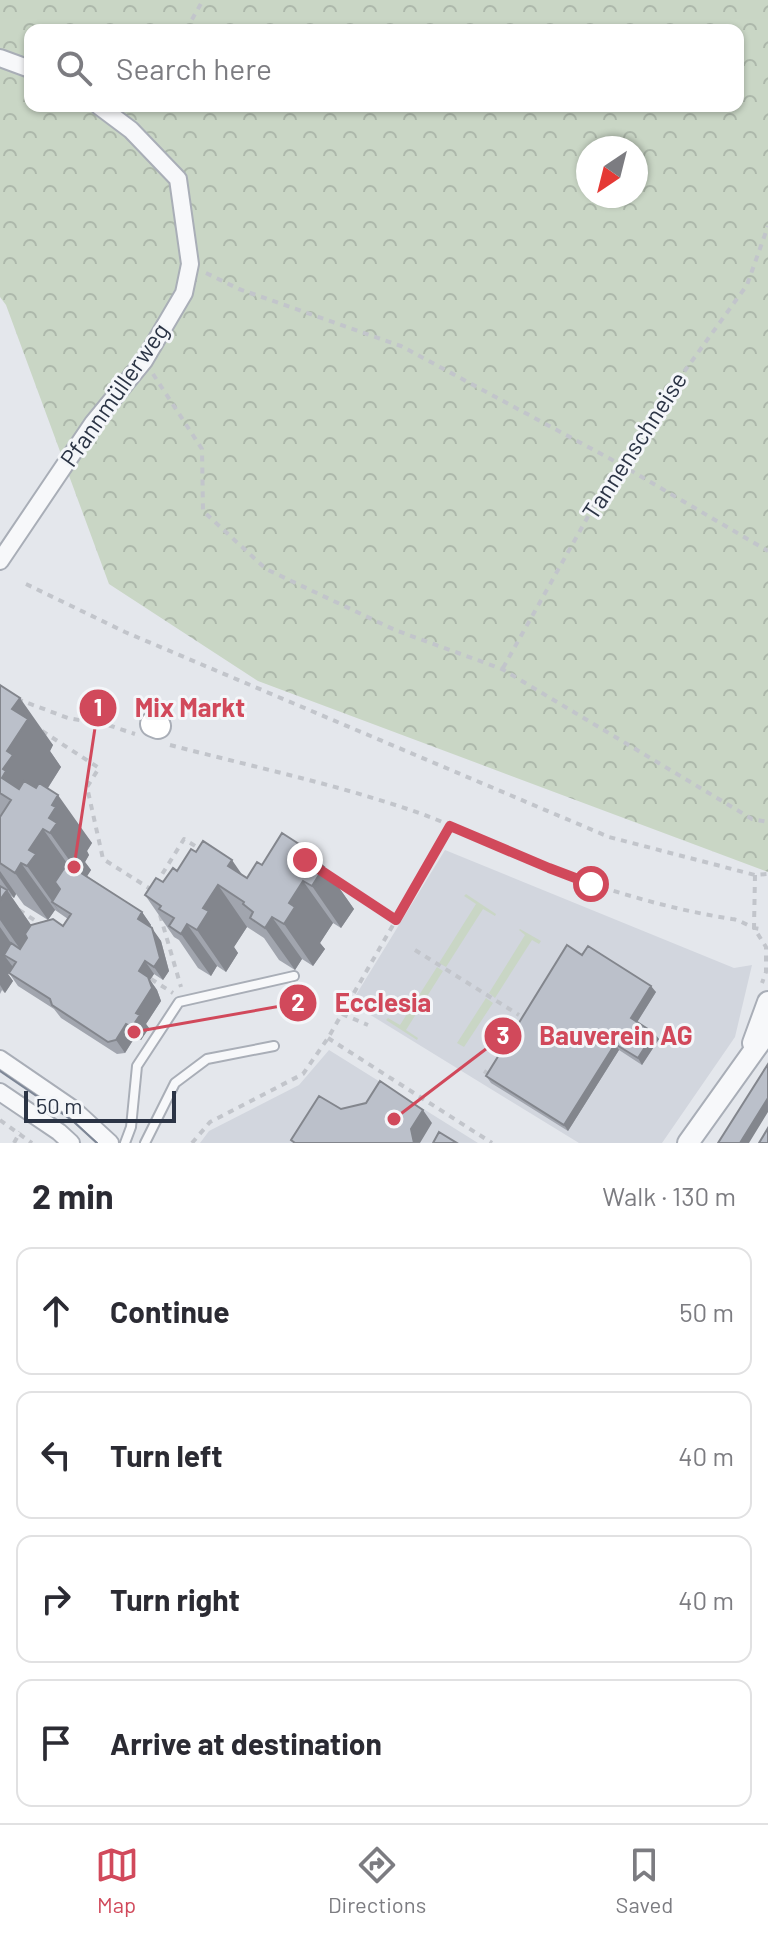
<!DOCTYPE html>
<html lang="en">
<head>
<meta charset="utf-8">
<style>
  body { margin:0; font-family:Barlow,sans-serif; background:#f7f7f7; color:#2b2b33 }
  .compass { position:absolute; left:576px; top:136px; width:72px; height:72px; border-radius:50%; background:#fff; box-shadow:0 2px 6px #0004; rotate:215deg }
  .scale { position:absolute; left:24px; bottom:20px; width:152px; box-sizing:border-box; padding-left:8px; border:4px solid #2b3445; border-top:0; font-size:22px; line-height:28px; white-space:nowrap; color:#2b3445; -webkit-text-stroke:6px #f4f6f9; paint-order:stroke }
  .stop { position:absolute; width:24px; height:24px; margin:-18px; border:6px solid #d1495b; border-radius:50%; background:#fff }
  .stop.end { background:#d1495b; border-color:#fff; box-shadow:0 2px 8px #0008 }
  .list { margin:0; padding:0; list-style:none }
  h2 { display:flex; justify-content:space-between; align-items:center; height:104px; margin:0; padding:0 32px; font-size:34px }
  h2 small { font-size:26px; font-weight:400; color:#7c7c81 }
  .list li { display:grid; grid-template-columns:52px 1fr auto; gap:24px; align-items:center; box-sizing:border-box; height:128px; margin:0 16px 16px; padding:0 16px; border:2px solid #e1e1e2; border-radius:16px }
  .list b { display:block; font-size:30px; white-space:nowrap }
  .list em { font-size:26px; font-style:normal; color:#7c7c81 }
  .icon { flex:none; width:44px; height:44px; fill:none; stroke:currentColor; stroke-width:2; stroke-linecap:round; stroke-linejoin:round }
  .map { position:relative; flex:none; width:768px; height:1143px; overflow:hidden }
  .search { position:absolute; background:#fff; box-shadow:0 2px 6px #0004; left:24px; right:24px; top:24px; height:88px; display:flex; align-items:center; gap:20px; box-sizing:border-box; padding:0 28px; border-radius:16px; color:#7c7c81; font-size:30px }
  .sheet { height:680px; background:#fff }
  nav { display:flex; justify-content:space-around; align-items:center; box-sizing:border-box; height:112px; border-top:2px solid #e1e1e2; background:#fff; font-size:22px; color:#7c7c81 }
  nav a { display:grid; justify-items:center; gap:4px }
  nav .on { color:#d1495b }
  .map>svg:first-child { display:block }
  .built { fill:#d2d6de }
  .green { fill:#c9d6c5 }
  .forest { fill:url(#forest-crowns); fill-rule:evenodd }
  .lines { fill:none; stroke-linecap:round; stroke-linejoin:round }
  .service-casing { stroke:#a9aeb7; stroke-width:12 }
  .minor-casing { stroke:#a9aeb7; stroke-width:20 }
  .tertiary-casing { stroke:#a9aeb7; stroke-width:24 }
  .secondary-casing { stroke:#a9aeb7; stroke-width:28 }
  .path { stroke:#c2c5cb; stroke-width:4; stroke-dasharray:6 6; stroke-linecap:butt }
  .service { stroke:#f7f8fa; stroke-width:8 }
  .minor { stroke:#f7f8fa; stroke-width:16 }
  .tertiary { stroke:#f7f8fa; stroke-width:20 }
  .secondary { stroke:#fff; stroke-width:24 }
  .tram { stroke:#7d8696; stroke-width:2 }
  .wall { fill:#a1a5ae; fill-rule:evenodd }
  .shaded-wall { fill:#83868d }
  .building { fill:#bbc0ca; stroke:#83868d; stroke-width:2 }
  .route { stroke:#d1495b; stroke-width:10 }
  .labels { text-anchor:middle; stroke-width:6; stroke-linejoin:round; paint-order:stroke }
  .street-label { font-size:24px; fill:#2b3445; stroke:#f4f6f9 }
  .leader { fill:none; stroke:#d1495b; stroke-width:3 }
  .callout-dot { fill:#d1495b; stroke:#f4f6f9; stroke-width:3 }
  .mark-label { font-size:24px; text-anchor:middle; font-weight:bold; fill:#fff }
  .callout-label { font-size:26px; text-anchor:middle; font-weight:bold; fill:#d1495b; stroke:#f4f6f9; stroke-width:6; stroke-linejoin:round; paint-order:stroke }
</style>
</head>
<body>
<div class="map">
<svg width="768" height="1143" viewBox="0 0 768 1143">
  <defs>
    <pattern id="forest-crowns" width="20" height="18" patternUnits="userSpaceOnUse" patternTransform="scale(2)"><rect width="20" height="18" fill="#c9d6c5"/><path d="M2 6a3 3 0 1 1 6 0M12 15a3 3 0 1 1 6 0" fill="none" stroke="#adb8ab"/></pattern>
  </defs>
  <rect width="100%" height="100%" fill="#e4e7ec"/>
  <path class="built" d="M 445,850 L 734,968 L 752,965 L 735,1037 L 662,1143 L 579,1143 L 351,1003 Z
    M 329,1050 L 478,1143 L 200,1143 L 209,1131 L 299,1085 Z"/>
  <path class="green" d="M 466,894 L 496,914 L 495,916 L 483,909 L 446,967 L 439,963 L 476,904 L 464,896 Z
    M 520,929 L 541,941 L 539,944 L 532,940 L 495,998 L 489,993 L 525,935 L 519,930 Z
    M 437,967 L 443,971 L 406,1030 L 418,1038 L 417,1040 L 386,1020 L 388,1018 L 400,1025 Z
    M 486,998 L 493,1003 L 464,1047 L 457,1043 Z"/>
  <path class="forest" d="M 0,0 L 768,0 L 768,872 L 258,681 L 109,584 L 6,305 L 0,297 ZM 30,30 L 738,30 L 738,106 L 30,106 ZM 588,148 L 636,148 L 636,196 L 588,196 Z"/>
  <g class="lines">
    <defs>
      <path id="service" d="M 125,1143 L 131,1127 L 137,1066 L 179,1002 L 294,976
        M 145,1143 L 175,1083 L 207,1059 L 274,1046"/>
      <path id="minor" d="M 0,58 L 30,69
        M 0,561 L 93,423 L 144,361 L 184,293 L 190,264 L 178,179 L 131,130 L 99,106
        M 0,1059 L 73,1109 L 110,1143
        M 0,1092 L 59,1132 L 71,1143"/>
      <path id="tertiary" d="M 753,1043 L 768,1002
        M 688,1143 L 768,1031"/>
      <path id="secondary" d="M 153,724 L 158,726"/>
    </defs>
    <use href="#service" class="service-casing"/>
    <use href="#minor" class="minor-casing"/>
    <use href="#tertiary" class="tertiary-casing"/>
    <use href="#secondary" class="secondary-casing"/>
    <path class="path" d="M 186,30 L 203,0
      M 206,273 L 239,289 L 401,346 L 618,463 L 768,551
      M 153,374 L 202,449 L 203,511 L 266,569 L 395,630 L 502,669 L 752,819 L 768,822
      M 26,584 L 125,632 L 609,837 L 755,875 L 768,874
      M 503,668 L 618,463 L 747,285 L 768,226
      M 17,699 L 68,718 L 111,726 L 135,734
      M 42,731 L 99,768 L 87,787 L 103,859 L 152,890
      M 170,745 C 254,767 340,785 422,814 C 465,830 507,852 550,869 C 609,891 669,909 732,919 C 742,920 749,928 760,929
      M 327,875 L 396,920
      M 755,875 L 754,928 L 766,947 L 766,972 L 762,983
      M 156,884 L 184,839 L 200,849
      M 19,910 L 42,925
      M 160,915 L 181,987
      M 415,950 L 519,1015
      M 151,979 L 173,993
      M 342,1014 L 368,1025
      M 328,1038 L 492,1143
      M 484,1071 L 492,1076
      M 0,1120 L 32,1143
      M 14,1143 L 20,1132
      M 192,1143 L 210,1122 L 303,1074 L 328,1038 L 450,826"/>
    <use href="#service" class="service"/>
    <use href="#minor" class="minor"/>
    <use href="#tertiary" class="tertiary"/>
    <use href="#secondary" class="secondary"/>
    <path class="tram" d="M 0,1071 L 73,1121 L 97,1143"/>
  </g>
  <path class="wall" d="M 0,685 L 53,745 L 50,751 L 61,767 L 48,788 L 92,843 L 87,851 L 89,855 L 85,862 L 91,870 L 87,876 L 142,912 L 151,925 L 150,927 L 161,941 L 169,971 L 163,980 L 154,974 L 150,980 L 157,990 L 161,1001 L 146,1024 L 149,1028 L 141,1040 L 135,1037 L 125,1053 L 117,1054 L 61,1018 L 54,1009 L 18,986 L 9,973 L 8,974 L 13,981 L 5,993 L 2,990 L 0,994 ZM 16,894 L 24,905 L 48,920 L 31,925 L 10,895 L 14,898 ZM 55,910 L 68,919 L 63,926 L 48,920 Z
    M 196,852 L 247,878 L 262,865 L 316,855 L 354,909 L 341,928 L 333,923 L 320,943 L 325,949 L 313,966 L 302,959 L 295,970 L 279,960 L 264,938 L 247,927 L 234,947 L 238,953 L 226,972 L 217,966 L 211,976 L 198,968 L 179,940 L 174,937 L 145,895 L 177,871 Z
    M 582,955 L 656,992 L 637,1022 L 654,1033 L 659,1039 L 642,1065 L 619,1050 L 568,1131 L 491,1083 L 486,1076 Z"/>
  <path class="shaded-wall" d="M 20,698 L 53,745 L 50,751 L 61,767 L 42,797 L 38,816 L 2,778 L 7,751 L 12,709 Z
    M 58,795 L 92,843 L 87,851 L 89,855 L 85,862 L 91,870 L 84,881 L 50,833 L 49,818 L 52,805 Z
    M 43,829 L 76,876 L 52,902 L 61,914 L 27,866 L 29,850 Z
    M 316,855 L 354,909 L 341,928 L 312,886 L 313,860 Z
    M 232,860 L 261,902 L 228,866 Z
    M 21,863 L 55,910 L 48,920 L 15,873 Z
    M 0,871 L 16,894 L 14,898 L 0,878 Z
    M 303,881 L 333,923 L 320,943 L 325,949 L 313,966 L 284,924 L 289,903 Z
    M 218,885 L 247,927 L 234,947 L 238,953 L 226,972 L 197,930 L 203,908 Z
    M 7,890 L 40,938 L 29,962 L 0,920 L 0,900 Z
    M 142,912 L 151,925 L 147,932 L 138,919 Z
    M 272,917 L 302,959 L 295,970 L 265,928 Z
    M 187,924 L 217,966 L 211,976 L 181,934 Z
    M 0,927 L 20,956 L 4,955 L 13,967 L 8,974 L 13,981 L 5,993 L 0,985 Z
    M 152,928 L 161,941 L 169,971 L 163,980 L 154,967 Z
    M 145,961 L 154,974 L 150,980 L 157,990 L 161,1001 L 146,1024 L 149,1028 L 141,1040 L 132,1027 L 136,1013 L 139,971 Z
    M 651,986 L 656,992 L 636,1024 L 631,1018 Z
    M 126,1024 L 135,1037 L 125,1053 L 116,1040 Z
    M 654,1033 L 659,1039 L 642,1065 L 638,1058 Z
    M 615,1044 L 619,1050 L 568,1131 L 564,1125 Z
    M 768,1098 L 768,1112 L 749,1143 L 740,1143 Z
    M 423,1110 L 432,1123 L 420,1143 L 414,1143 L 411,1129 Z"/>
  <path class="building" d="M 0,685 L 20,698 L 12,709 L 28,719 L 7,751 L 13,755 L 3,769 L 6,771 L 2,778 L 19,789 L 24,781 L 36,788 L 39,783 L 58,795 L 52,805 L 56,807 L 49,818 L 57,823 L 50,833 L 43,829 L 29,850 L 36,854 L 27,866 L 21,863 L 15,873 L 0,863 L 0,817 L 11,800 L 0,793 Z
    M 282,833 L 316,855 L 313,860 L 324,867 L 312,886 L 303,881 L 289,903 L 295,907 L 284,924 L 272,917 L 265,928 L 250,918 L 253,912 L 243,904 L 244,902 L 218,885 L 203,908 L 209,911 L 197,930 L 187,924 L 181,934 L 169,926 L 174,918 L 159,909 L 161,906 L 145,895 L 156,878 L 163,882 L 173,868 L 177,871 L 191,849 L 196,852 L 203,841 L 232,860 L 228,866 L 247,878 L 257,862 L 262,865 Z
    M 67,864 L 142,912 L 138,919 L 152,928 L 160,958 L 154,967 L 145,961 L 139,971 L 148,977 L 152,988 L 136,1013 L 140,1015 L 132,1027 L 126,1024 L 116,1040 L 108,1042 L 52,1005 L 50,999 L 9,973 L 16,962 L 4,955 L 11,943 L 20,949 L 27,938 L 25,934 L 31,925 L 53,919 L 63,926 L 71,914 L 52,902 L 60,889 L 55,882 Z
    M 0,886 L 7,890 L 0,900 Z
    M 567,945 L 582,955 L 588,946 L 651,986 L 631,1018 L 654,1033 L 638,1058 L 615,1044 L 564,1125 L 486,1076 Z
    M 768,1064 L 768,1098 L 740,1143 L 718,1143 Z
    M 380,1081 L 423,1110 L 411,1129 L 414,1143 L 295,1143 L 291,1140 L 319,1096 L 341,1109 L 366,1103 Z
    M 768,1128 L 768,1143 L 759,1143 Z
    M 439,1132 L 457,1143 L 433,1143 Z"/>
  <g class="lines">
    <path class="route" d="M 305,860 L 396,920 L 450,826 L 549,868 L 591,884"/>
  </g>
  <g class="labels">
    <g class="street-label">
      <text transform="translate(115 395) rotate(-55)" y="8">Pfannmüllerweg</text>
      <text transform="translate(635 446) rotate(-57)" y="8">Tannenschneise</text>
    </g>
  </g>
  <path class="leader" d="M74 867L98 708M134 1032L298 1003M394 1119L503 1036"/>
  <g class="callout-dot">
    <circle cx="74" cy="867" r="8"/>
    <circle cx="134" cy="1032" r="8"/>
    <circle cx="394" cy="1119" r="8"/>
    <circle cx="98" cy="708" r="20"/>
    <circle cx="298" cy="1003" r="20"/>
    <circle cx="503" cy="1036" r="20"/>
  </g>
  <g class="mark-label">
    <text x="98" y="716">1</text>
    <text x="298" y="1011">2</text>
    <text x="503" y="1044">3</text>
  </g>
  <g class="callout-label">
    <text x="190" y="717">Mix Markt</text>
    <text x="383" y="1012">Ecclesia</text>
    <text x="616" y="1045">Bauverein AG</text>
  </g>
</svg>
<svg class="compass" viewBox="-18 -18 36 36"><path d="M0-13l5 13h-10z" fill="#e53935"/><path d="M0 13l5-13h-10z" fill="#7c7c81"/></svg>
<div class="scale">50 m</div>
<div class="stop" style="left:591px;top:884px"></div>
<div class="stop end" style="left:305px;top:860px"></div>
<div class="search"><svg class="icon" aria-label="search" viewBox="0 0 24 24"><circle cx="10" cy="10" r="6"/><path d="M15 15l6 6"/></svg>Search here</div>
</div>
<section class="sheet">
<h2>2 min<small>Walk · 130 m</small></h2>
<ul class="list">
<li><svg class="icon" aria-label="ahead" viewBox="0 0 24 24"><path d="M12 20V5M6 11l6-6 6 6"/></svg><div><b>Continue</b></div><em>50 m</em></li>
<li><svg class="icon" aria-label="left" viewBox="0 0 24 24"><path d="M17 20v-9H6M10 6l-5 5 5 5"/></svg><div><b>Turn left</b></div><em>40 m</em></li>
<li><svg class="icon" aria-label="right" viewBox="0 0 24 24"><path d="M7 20v-9h11M14 6l5 5-5 5"/></svg><div><b>Turn right</b></div><em>40 m</em></li>
<li><svg class="icon" aria-label="arrive" viewBox="0 0 24 24"><path d="M6 21V4h12l-3 4 3 4H6"/></svg><div><b>Arrive at destination</b></div></li>
</ul>
</section>
<nav>
<a class="on"><svg class="icon" aria-label="map" viewBox="0 0 24 24"><path d="M3 6l6-2 6 2 6-2v14l-6 2-6-2-6 2zM9 4v14M15 6v14"/></svg>Map</a>
<a><svg class="icon" aria-label="directions" viewBox="0 0 24 24"><path d="M12 3l9 9-9 9-9-9zM9 14v-3h6M13 9l2 2-2 2"/></svg>Directions</a>
<a><svg class="icon" aria-label="saved" viewBox="0 0 24 24"><path d="M7 4h10v16l-5-4-5 4z"/></svg>Saved</a>
</nav>
</body>
</html>
